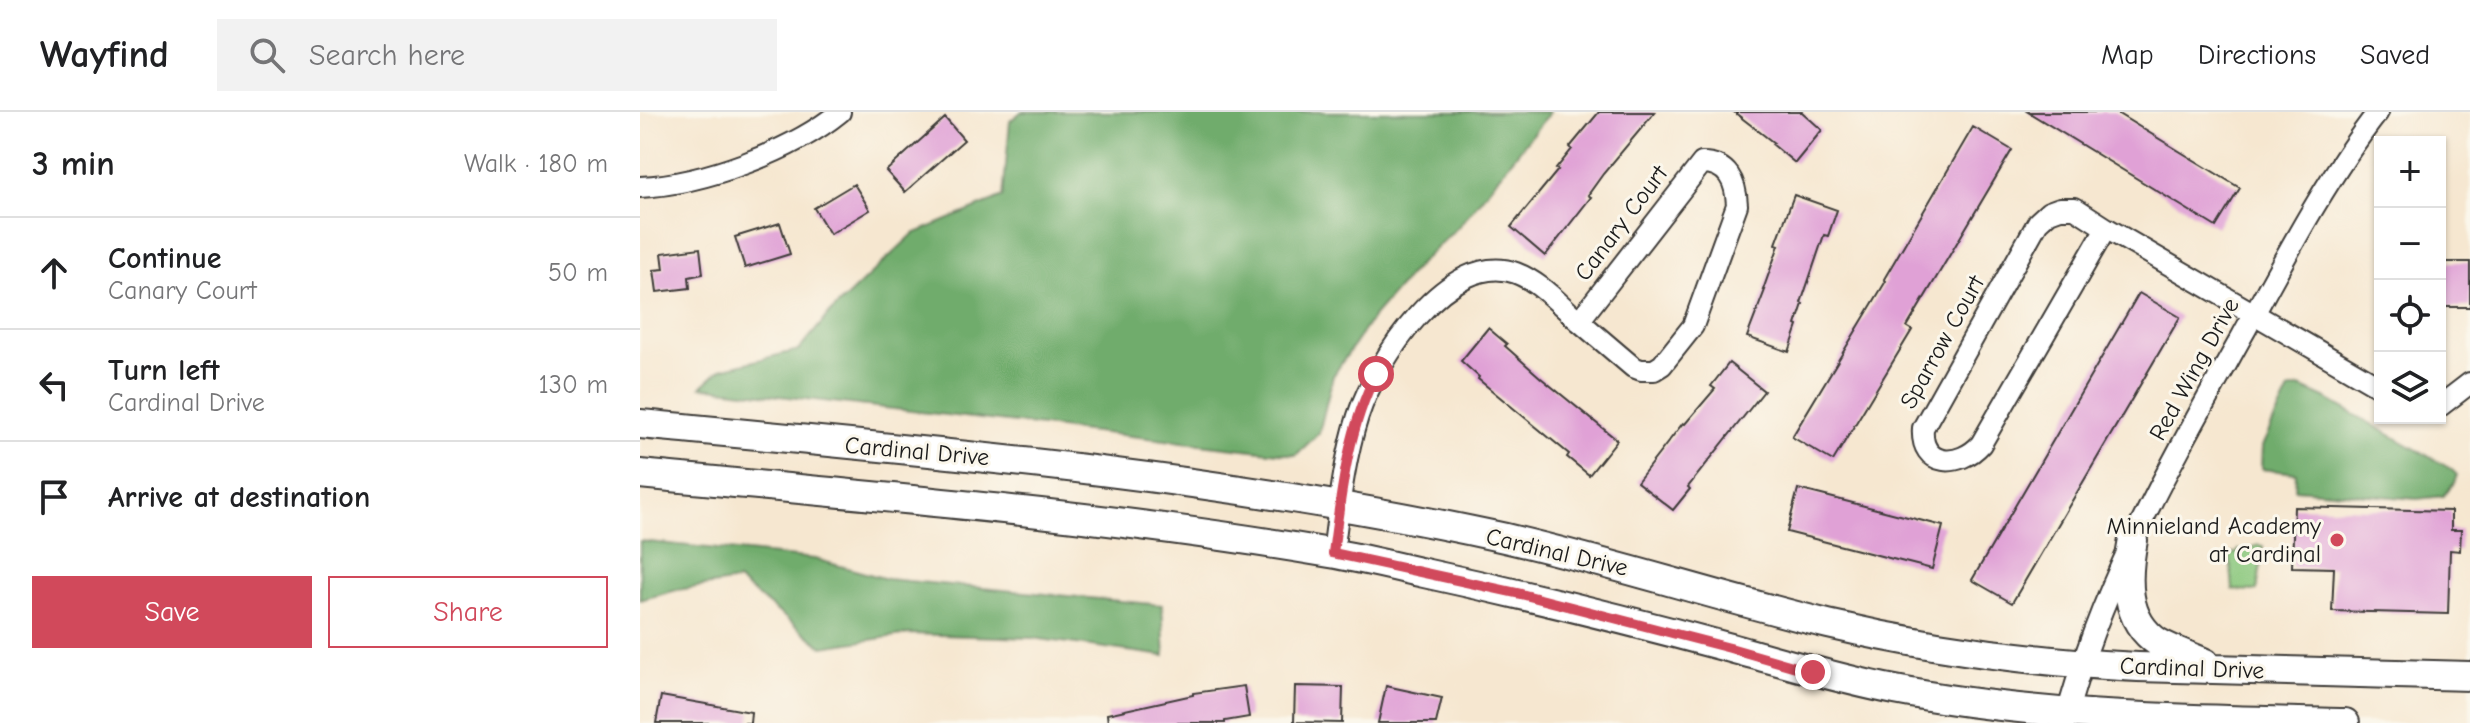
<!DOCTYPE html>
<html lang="en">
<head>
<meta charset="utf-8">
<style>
  body { margin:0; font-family:"Comic Neue",sans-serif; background:#f2f2f2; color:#202124 }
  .controls { position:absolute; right:24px; top:24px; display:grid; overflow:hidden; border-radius:0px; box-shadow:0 2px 6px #0004 }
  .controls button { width:72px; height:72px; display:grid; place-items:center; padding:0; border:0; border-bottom:2px solid #e0e0e0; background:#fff; color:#202124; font:40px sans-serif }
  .stop { position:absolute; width:24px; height:24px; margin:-18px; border:6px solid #d1495b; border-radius:50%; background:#fff }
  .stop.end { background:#d1495b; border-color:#fff; box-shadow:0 2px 8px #0008 }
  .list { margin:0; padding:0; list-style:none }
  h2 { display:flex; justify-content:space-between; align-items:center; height:104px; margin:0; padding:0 32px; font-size:34px }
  h2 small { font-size:26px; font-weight:400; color:#757577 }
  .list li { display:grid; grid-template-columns:52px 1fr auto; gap:24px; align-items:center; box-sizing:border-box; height:112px; padding:0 32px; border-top:2px solid #e0e0e0 }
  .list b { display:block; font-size:30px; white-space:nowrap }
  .list p { margin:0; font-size:26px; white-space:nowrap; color:#757577 }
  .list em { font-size:26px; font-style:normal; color:#757577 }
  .actions { display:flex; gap:16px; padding:24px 32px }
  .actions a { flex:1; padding:18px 0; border:2px solid #d1495b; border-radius:0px; text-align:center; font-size:28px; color:#d1495b }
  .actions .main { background:#d1495b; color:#fff }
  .icon { flex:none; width:44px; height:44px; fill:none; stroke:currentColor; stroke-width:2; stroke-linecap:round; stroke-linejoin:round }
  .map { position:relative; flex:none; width:1830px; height:611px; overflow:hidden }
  header { display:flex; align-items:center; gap:48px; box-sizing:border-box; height:112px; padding:0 40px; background:#fff; border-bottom:2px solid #e0e0e0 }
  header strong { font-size:38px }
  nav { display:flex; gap:44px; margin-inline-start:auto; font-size:28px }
  .search { width:560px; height:72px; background:#f2f2f2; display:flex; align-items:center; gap:20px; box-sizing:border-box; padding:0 28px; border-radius:0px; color:#757577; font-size:30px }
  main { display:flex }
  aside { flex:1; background:#fff }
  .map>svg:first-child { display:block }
  .green { fill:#8ac77d; stroke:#53724c; stroke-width:2 }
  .forest { fill:#6fac6c; stroke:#466444; stroke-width:2 }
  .building { fill:#e0a1d6 }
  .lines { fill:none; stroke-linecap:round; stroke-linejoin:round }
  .minor-casing { stroke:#3d3a37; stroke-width:24 }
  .secondary-casing { stroke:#3d3a37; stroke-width:32 }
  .minor { stroke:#fff; stroke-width:20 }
  .secondary { stroke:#fff; stroke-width:28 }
  .route { stroke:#d1495b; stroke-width:10 }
  .poi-dot { fill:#d1495b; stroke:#fbf7ec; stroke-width:3 }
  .labels { text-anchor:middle; stroke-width:6; stroke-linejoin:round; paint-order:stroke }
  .street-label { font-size:24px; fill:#1c1c1c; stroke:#fbf7ec }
  .poi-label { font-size:24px; fill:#1c1c1c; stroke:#fbf7ec; text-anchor:end }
</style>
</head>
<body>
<header>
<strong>Wayfind</strong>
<div class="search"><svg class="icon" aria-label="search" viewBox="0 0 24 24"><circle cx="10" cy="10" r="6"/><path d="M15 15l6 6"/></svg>Search here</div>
<nav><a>Map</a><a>Directions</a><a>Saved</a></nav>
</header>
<main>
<aside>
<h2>3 min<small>Walk · 180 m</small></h2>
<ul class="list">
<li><svg class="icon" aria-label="ahead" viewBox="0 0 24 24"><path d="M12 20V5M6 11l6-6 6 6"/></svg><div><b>Continue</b><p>Canary Court</p></div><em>50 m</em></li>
<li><svg class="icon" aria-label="left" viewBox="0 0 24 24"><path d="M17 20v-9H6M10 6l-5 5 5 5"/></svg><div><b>Turn left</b><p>Cardinal Drive</p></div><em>130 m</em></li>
<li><svg class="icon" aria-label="arrive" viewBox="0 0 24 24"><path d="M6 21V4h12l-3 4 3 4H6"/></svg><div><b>Arrive at destination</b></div></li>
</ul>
<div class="actions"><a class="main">Save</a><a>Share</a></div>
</aside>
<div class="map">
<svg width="1830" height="611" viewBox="0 0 1830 611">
  <rect width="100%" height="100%" fill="#fbf7ec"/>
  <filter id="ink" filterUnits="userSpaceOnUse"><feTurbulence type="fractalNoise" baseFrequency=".0125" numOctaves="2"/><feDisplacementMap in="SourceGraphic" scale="16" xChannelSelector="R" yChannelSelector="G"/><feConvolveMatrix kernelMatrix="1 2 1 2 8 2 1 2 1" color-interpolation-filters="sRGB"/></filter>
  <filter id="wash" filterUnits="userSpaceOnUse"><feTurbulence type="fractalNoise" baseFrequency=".006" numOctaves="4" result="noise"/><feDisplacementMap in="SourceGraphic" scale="32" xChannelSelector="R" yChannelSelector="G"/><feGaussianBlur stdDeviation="1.8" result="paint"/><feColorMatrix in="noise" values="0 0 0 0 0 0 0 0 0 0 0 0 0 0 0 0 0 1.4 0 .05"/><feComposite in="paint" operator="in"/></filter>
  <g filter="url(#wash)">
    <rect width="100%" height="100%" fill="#f6e7d0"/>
    <path class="green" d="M 1618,433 L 1623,434 L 1623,438 L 1617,479 L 1593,478 L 1590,442 L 1597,441 L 1599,438 L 1602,440 Z"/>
    <path class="forest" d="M 381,0 L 910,0 L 820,113 L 779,152 L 732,206 L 693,264 L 679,321 L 656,343 L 61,275 L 81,257 L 159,238 L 190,201 L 273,122 L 363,85 L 370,9 Z
      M 1660,275 L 1687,287 L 1811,357 L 1817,363 L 1814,371 L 1803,384 L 1777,387 L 1655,377 L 1656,361 L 1621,357 L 1622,334 L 1649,278 Z
      M 0,429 L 175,447 L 247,467 L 522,493 L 525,544 L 392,526 L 269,522 L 183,535 L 98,469 L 37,478 L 0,488 Z"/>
    <g id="blocks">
      <path class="building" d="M 959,0 L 1015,0 L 963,62 L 948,83 L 951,85 L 905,144 L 871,115 L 918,58 L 916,57 L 932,37 L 930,35 Z
        M 1094,0 L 1162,0 L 1182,18 L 1155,51 L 1132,32 L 1134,31 Z
        M 1388,0 L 1475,0 L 1600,76 L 1576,115 Z
        M 305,6 L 324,28 L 265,80 L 246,59 Z
        M 1333,15 L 1372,38 L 1267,215 L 1272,218 L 1193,349 L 1152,325 L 1246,169 L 1244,167 Z
        M 214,72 L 230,98 L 190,122 L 174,96 Z
        M 1154,83 L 1197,98 L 1188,124 L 1184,123 L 1161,191 L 1163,192 L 1156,213 L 1158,214 L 1149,240 L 1107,225 L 1125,178 L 1123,178 L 1139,133 L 1136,132 Z
        M 140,111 L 150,142 L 105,156 L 95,125 Z
        M 60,136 L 63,162 L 49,165 L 50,176 L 17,180 L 14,158 L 24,157 L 22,141 Z
        M 1800,150 L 1830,150 L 1830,195 L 1800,195 Z
        M 1499,181 L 1540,205 L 1372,491 L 1332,468 Z
        M 848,216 L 867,232 L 865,234 L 901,266 L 977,328 L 949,363 L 927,345 L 929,342 L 838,267 L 839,265 L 821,249 Z
        M 1089,251 L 1124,279 L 1048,375 L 1050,377 L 1033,398 L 997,370 L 1043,311 L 1045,312 L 1075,277 L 1071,274 Z
        M 1158,377 L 1303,414 L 1292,457 L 1147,420 Z
        M 1654,395 L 1811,399 L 1811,418 L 1821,418 L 1820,439 L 1810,438 L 1808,502 L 1692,499 L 1694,456 L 1652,455 Z
        M 604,574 L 609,605 L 585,609 L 585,611 L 468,611 L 467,602 L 553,583 L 553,581 Z
        M 655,574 L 703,575 L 702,611 L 654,610 Z
        M 746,574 L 802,586 L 796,611 L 738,611 Z
        M 21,584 L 111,600 L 110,611 L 16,611 Z"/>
    </g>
  </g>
  <g filter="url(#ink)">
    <use href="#blocks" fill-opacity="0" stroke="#3d3a37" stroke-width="2"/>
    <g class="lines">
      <defs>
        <path id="minor" d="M 1062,51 C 1088,51 1096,70 1097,93 L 1053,214 L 1022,253 L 1014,258 L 1001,258 L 993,255 L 939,209 Z
          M 0,75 C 63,72 151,40 200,0
          M 1420,96 L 1435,96 L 1466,116 L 1341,332 C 1320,356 1280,356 1283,316 L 1398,110 L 1409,100 Z
          M 1466,116 L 1740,275
          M 1800,294 L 1830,271
          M 693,441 C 699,396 704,348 718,304 C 735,251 809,136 876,161 C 900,170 920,193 939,209
          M 1425,610 C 1461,471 1533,348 1602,224 C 1644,148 1685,68 1738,0"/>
        <path id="secondary" d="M 0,312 C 287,339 574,363 856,424 C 968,449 1077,485 1188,512 C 1290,536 1393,550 1498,555 L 1830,564
          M 0,362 C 230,384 462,402 690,441 C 721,446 753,454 784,461 C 886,483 987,508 1087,535 C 1143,550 1198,567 1255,578 C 1404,607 1555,607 1705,611
          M 1493,428 C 1486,464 1483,508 1519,531 C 1533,539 1550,544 1565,551"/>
      </defs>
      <use href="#minor" class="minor-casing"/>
      <use href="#secondary" class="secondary-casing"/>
      <use href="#minor" class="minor"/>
      <use href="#secondary" class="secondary"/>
    </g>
  </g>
  <g class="lines" filter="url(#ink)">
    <path class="route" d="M 736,262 C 708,317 701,381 693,441 L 881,482 L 1090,536 L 1173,560"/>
  </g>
  <circle class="poi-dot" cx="1697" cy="428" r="8"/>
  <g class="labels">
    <g class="street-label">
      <text transform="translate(981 111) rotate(-53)" y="8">Canary Court</text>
      <text transform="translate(1302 230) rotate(-61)" y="8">Sparrow Court</text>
      <text transform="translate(1554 257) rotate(-61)" y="8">Red Wing Drive</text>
      <text transform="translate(277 339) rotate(5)" y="8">Cardinal Drive</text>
      <text transform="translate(917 440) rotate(13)" y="8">Cardinal Drive</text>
      <text transform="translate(1552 556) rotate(2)" y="8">Cardinal Drive</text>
    </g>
    <g class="poi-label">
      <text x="1681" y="422">Minnieland Academy<tspan x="1681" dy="28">at Cardinal</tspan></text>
    </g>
  </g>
</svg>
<div class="controls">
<button>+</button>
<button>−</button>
<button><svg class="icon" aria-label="locate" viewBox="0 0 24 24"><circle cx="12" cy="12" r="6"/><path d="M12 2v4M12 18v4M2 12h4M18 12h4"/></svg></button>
<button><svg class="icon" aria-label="layers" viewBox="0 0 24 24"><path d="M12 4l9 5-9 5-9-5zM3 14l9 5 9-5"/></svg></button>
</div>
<div class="stop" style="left:736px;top:262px"></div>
<div class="stop end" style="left:1173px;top:560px"></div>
</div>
</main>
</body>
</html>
